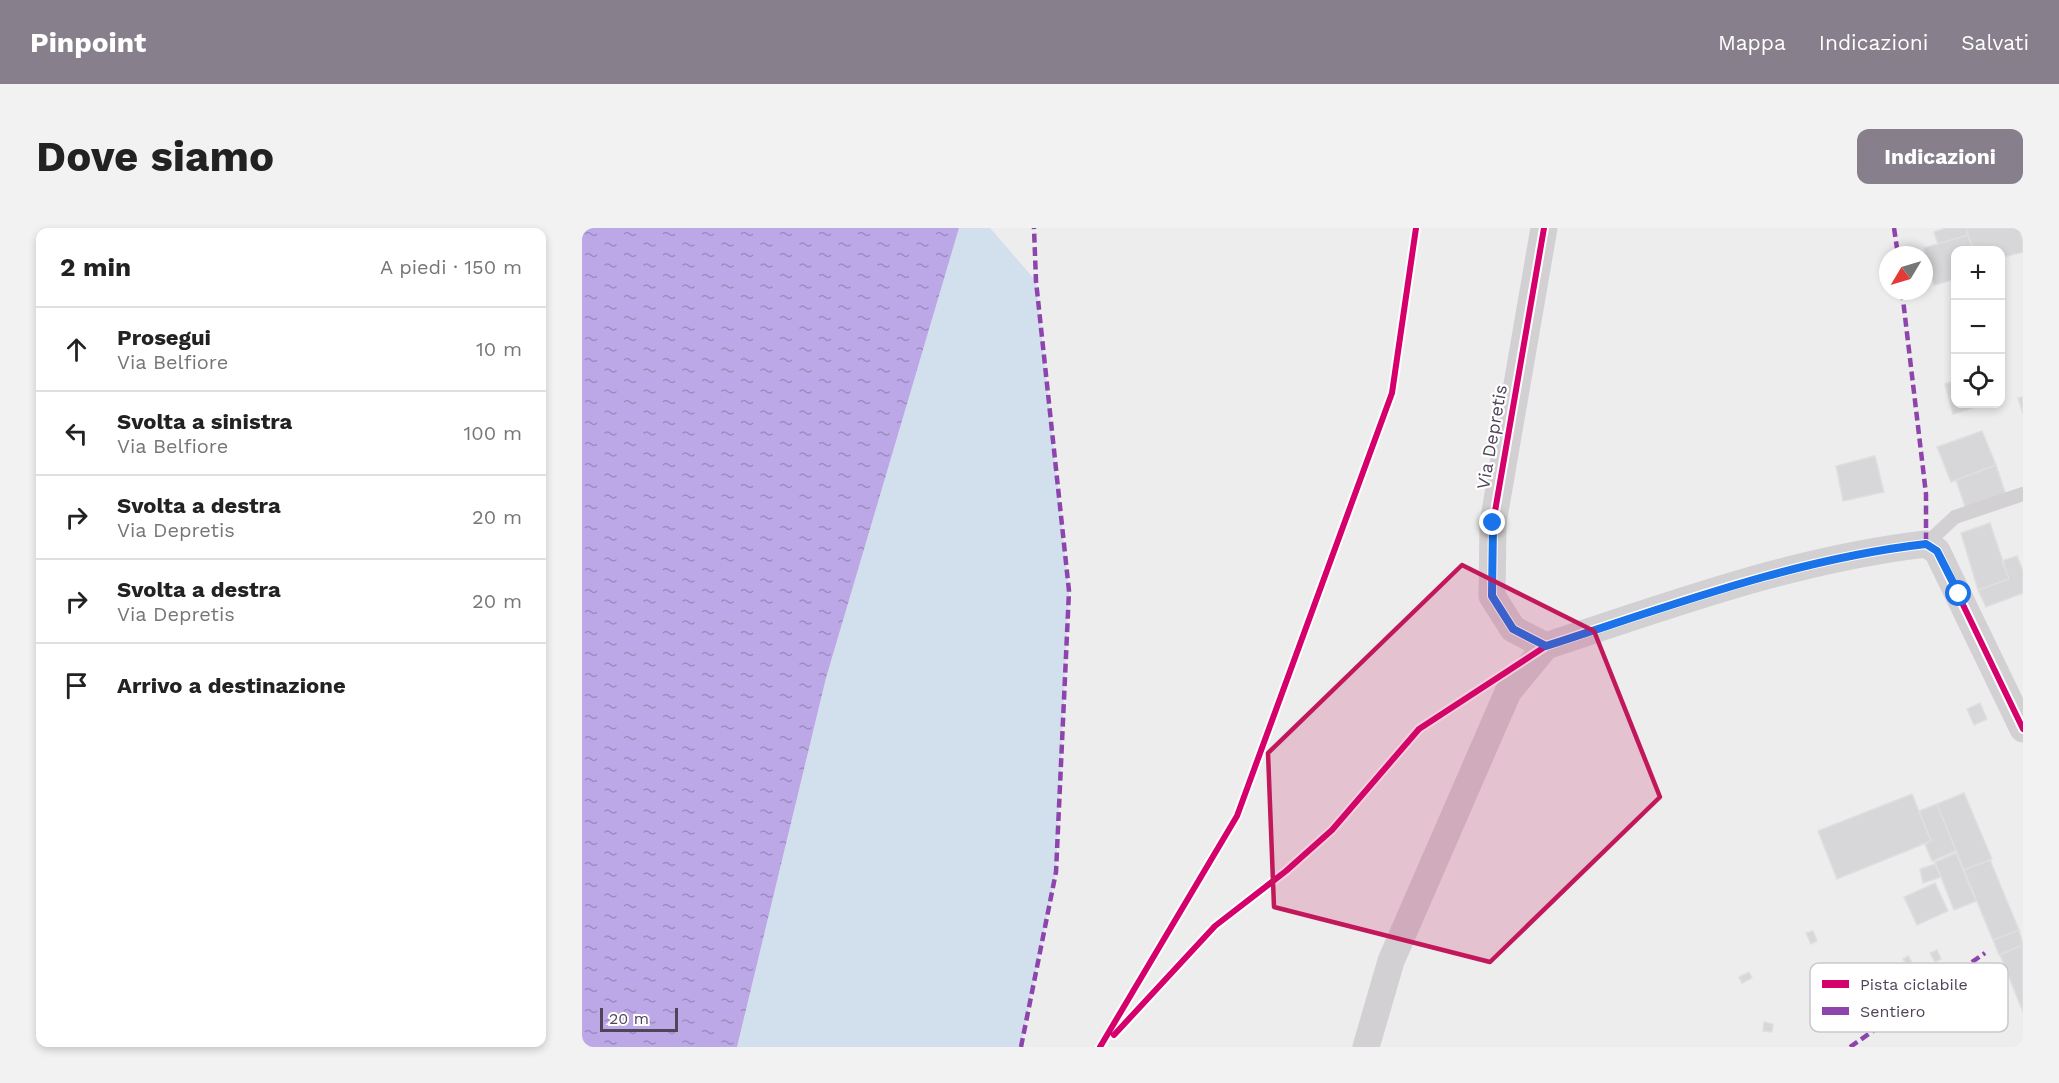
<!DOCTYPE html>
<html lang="it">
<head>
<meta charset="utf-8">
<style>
  body { margin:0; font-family:"Work Sans",sans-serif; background:#f2f2f2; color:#222 }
  .controls { position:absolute; right:18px; top:18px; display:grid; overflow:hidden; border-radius:12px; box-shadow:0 3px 9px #0003 }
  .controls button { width:54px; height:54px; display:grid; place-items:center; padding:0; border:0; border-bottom:2px solid #e0e0e0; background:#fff; color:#222; font:30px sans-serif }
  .compass { position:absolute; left:1297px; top:18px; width:54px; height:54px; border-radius:50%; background:#fff; box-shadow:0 3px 9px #0003; rotate:232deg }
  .scale { position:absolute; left:18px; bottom:15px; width:78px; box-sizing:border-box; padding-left:6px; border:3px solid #504558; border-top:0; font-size:16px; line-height:21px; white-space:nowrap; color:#504558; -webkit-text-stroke:4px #fff; paint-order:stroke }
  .stop { position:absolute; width:18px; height:18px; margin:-14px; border:4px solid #1a73e8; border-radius:50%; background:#fff }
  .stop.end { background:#1a73e8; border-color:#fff; box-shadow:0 2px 6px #0008 }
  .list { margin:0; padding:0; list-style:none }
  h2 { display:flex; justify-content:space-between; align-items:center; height:78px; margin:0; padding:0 24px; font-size:26px }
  h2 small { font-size:20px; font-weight:400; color:#767676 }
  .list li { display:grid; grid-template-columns:39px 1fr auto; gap:18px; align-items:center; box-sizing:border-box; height:84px; padding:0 24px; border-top:2px solid #e0e0e0 }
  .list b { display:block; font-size:22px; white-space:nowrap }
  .list p { margin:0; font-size:20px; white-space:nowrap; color:#767676 }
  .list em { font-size:20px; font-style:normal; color:#767676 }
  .icon { flex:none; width:33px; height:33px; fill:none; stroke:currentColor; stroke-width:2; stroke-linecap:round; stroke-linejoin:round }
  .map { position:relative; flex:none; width:1441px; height:819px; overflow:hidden; border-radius:12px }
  header { display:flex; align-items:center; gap:36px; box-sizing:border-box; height:84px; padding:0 30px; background:#87808c; color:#fff }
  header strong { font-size:28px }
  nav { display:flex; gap:33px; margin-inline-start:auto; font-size:21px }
  .intro { display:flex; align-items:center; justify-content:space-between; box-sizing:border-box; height:144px; padding:0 36px }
  h1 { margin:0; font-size:42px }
  .button { padding:15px 27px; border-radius:12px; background:#87808c; color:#fff; font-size:21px; font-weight:700 }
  main { display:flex; gap:36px; padding:0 36px }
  aside { flex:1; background:#fff; border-radius:12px; box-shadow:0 3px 9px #0003 }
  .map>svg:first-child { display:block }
  .grass { fill:#d2dfec }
  .water { fill:url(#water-ripples) }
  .building { fill:#d7d6d9; stroke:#dfdee0; stroke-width:1.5 }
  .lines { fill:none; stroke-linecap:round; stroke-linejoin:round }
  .service { stroke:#d3d0d4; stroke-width:14 }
  .minor { stroke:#d3d0d4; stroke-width:27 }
  .quiet { stroke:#8e44ad; stroke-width:4.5; stroke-dasharray:9 4.5; stroke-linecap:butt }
  .cycleway-casing { stroke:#fff; stroke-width:10 }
  .cycleway { stroke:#d6006c; stroke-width:6 }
  .route { stroke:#1a73e8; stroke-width:8 }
  .marked { fill:#c2185b; fill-opacity:0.2; stroke:#c2185b; stroke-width:4.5; stroke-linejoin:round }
  .labels { text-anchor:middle; stroke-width:4.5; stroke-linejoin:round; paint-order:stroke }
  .street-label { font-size:18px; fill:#504558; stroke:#fff }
  .key { fill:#fff; stroke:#cac7cd; stroke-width:1.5 }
  .key-label { font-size:16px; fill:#504558 }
</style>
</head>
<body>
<header>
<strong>Pinpoint</strong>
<nav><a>Mappa</a><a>Indicazioni</a><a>Salvati</a></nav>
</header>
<div class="intro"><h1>Dove siamo</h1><a class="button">Indicazioni</a></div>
<main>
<aside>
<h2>2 min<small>A piedi · 150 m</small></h2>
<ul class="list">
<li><svg class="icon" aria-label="ahead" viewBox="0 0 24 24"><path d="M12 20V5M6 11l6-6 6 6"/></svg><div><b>Prosegui</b><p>Via Belfiore</p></div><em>10 m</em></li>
<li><svg class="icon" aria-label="left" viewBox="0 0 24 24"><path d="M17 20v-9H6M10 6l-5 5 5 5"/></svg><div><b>Svolta a sinistra</b><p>Via Belfiore</p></div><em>100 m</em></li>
<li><svg class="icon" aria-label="right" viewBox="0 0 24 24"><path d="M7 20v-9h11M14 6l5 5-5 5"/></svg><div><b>Svolta a destra</b><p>Via Depretis</p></div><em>20 m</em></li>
<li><svg class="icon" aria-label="right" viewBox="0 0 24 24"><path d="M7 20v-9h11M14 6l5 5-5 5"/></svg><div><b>Svolta a destra</b><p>Via Depretis</p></div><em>20 m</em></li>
<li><svg class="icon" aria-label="arrive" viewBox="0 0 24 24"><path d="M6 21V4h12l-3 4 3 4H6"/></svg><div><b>Arrivo a destinazione</b></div></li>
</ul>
</aside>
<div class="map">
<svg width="1441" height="819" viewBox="0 0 1441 819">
  <defs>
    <pattern id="water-ripples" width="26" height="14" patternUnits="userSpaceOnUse" patternTransform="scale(1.5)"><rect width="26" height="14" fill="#bda8e7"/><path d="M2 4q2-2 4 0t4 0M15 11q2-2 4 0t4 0" fill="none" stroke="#9c8bbe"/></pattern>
  </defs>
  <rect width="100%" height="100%" fill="#ededed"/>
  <path class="grass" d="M 377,0 L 408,0 L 454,53 L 487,363 L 474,644 L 439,819 L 155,819 L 244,450 Z"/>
  <path class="water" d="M 0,0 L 377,0 L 244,450 L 155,819 L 0,819 Z"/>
  <path class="building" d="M 1364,0 L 1384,0 L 1386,7 L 1356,16 L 1352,4 Z
    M 1384,0 L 1437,0 L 1441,14 L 1441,24 L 1418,30 L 1418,22 L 1391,22 Z
    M 1386,7 L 1391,22 L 1374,22 L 1374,51 L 1352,57 L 1342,20 Z
    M 1374,152 L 1374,176 L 1398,176 L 1393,177 L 1394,179 L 1371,186 L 1363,156 Z
    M 1441,169 L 1441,186 L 1436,170 Z
    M 1400,203 L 1414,237 L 1369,254 L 1355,219 Z
    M 1293,228 L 1302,264 L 1261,273 L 1254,238 Z
    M 1414,237 L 1424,267 L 1384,281 L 1374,252 Z
    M 1408,295 L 1427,351 L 1396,362 L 1379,305 Z
    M 1435,328 L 1441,343 L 1441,365 L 1404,379 L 1396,362 L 1427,351 L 1420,333 Z
    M 1398,475 L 1405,491 L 1392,497 L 1385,481 Z
    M 1382,565 L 1410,631 L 1382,642 L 1355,576 Z
    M 1330,566 L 1349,613 L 1255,651 L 1236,603 Z
    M 1355,576 L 1374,623 L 1350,633 L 1343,616 L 1349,613 L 1337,583 Z
    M 1374,625 L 1394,673 L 1372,682 L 1353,634 Z
    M 1408,632 L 1437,702 L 1411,712 L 1382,642 Z
    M 1353,636 L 1359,649 L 1341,655 L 1338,641 Z
    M 1353,655 L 1366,683 L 1335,697 L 1322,669 Z
    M 1437,702 L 1441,717 L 1417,727 L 1411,712 Z
    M 1231,703 L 1235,713 L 1229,716 L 1224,705 Z
    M 1441,717 L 1441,784 L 1418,727 Z
    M 1355,722 L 1359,731 L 1353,734 L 1348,725 Z
    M 1326,728 L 1331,736 L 1326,739 L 1321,731 Z
    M 1167,744 L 1170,750 L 1160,755 L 1157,749 Z
    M 1182,794 L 1191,796 L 1190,804 L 1181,803 Z"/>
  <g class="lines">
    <path class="service" d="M 1344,316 L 1373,289 L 1441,266"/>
    <path class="minor" d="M 962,0 L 911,295 L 910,368 L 931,401 L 964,418 C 1088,377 1213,331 1344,316 L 1355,323 L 1441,501
      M 784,819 L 809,733 L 926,464 L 964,418"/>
    <path class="quiet" d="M 1312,0 L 1316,27
      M 1320,63 L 1344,266 L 1344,316
      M 439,819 L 474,644 L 487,363 L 454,53 L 452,0
      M 1268,819 L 1403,725"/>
    <defs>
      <path id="cycleway" d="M 962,0 L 911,295 L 910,368 L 931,401 L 964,418 C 1088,377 1213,331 1344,316 L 1355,323 L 1441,501
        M 532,807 L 633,698 L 704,643 L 750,602 L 837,501 L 964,418
        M 518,819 L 655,588 L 810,165 L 834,0"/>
    </defs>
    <use href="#cycleway" class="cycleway-casing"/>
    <use href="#cycleway" class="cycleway"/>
  </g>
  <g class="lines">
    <path class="route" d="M 911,295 L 910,368 L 931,401 L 964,418 C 1088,378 1213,331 1344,316 L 1355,323 L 1377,366"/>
  </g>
  <path class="marked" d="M 880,337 L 1012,403 L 1078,569 L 908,734 L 692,679 L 686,525 Z"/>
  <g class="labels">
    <g class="street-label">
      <text transform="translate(910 209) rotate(-80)" y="6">Via Depretis</text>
    </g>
  </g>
  <rect x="1228" y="735" width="198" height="69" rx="9" class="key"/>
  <rect x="1240" y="752" width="27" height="8" fill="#d6006c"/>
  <rect x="1240" y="779" width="27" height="8" fill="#8e44ad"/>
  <g class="key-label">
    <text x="1278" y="762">Pista ciclabile</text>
    <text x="1278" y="789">Sentiero</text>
  </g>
</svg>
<div class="controls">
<button>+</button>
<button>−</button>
<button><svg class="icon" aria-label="locate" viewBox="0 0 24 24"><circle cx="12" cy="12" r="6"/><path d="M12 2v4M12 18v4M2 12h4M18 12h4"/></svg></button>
</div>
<svg class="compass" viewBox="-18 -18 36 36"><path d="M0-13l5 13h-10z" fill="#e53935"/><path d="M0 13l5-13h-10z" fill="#767676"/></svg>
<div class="scale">20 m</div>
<div class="stop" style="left:1377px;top:366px"></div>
<div class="stop end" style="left:911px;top:295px"></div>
</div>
</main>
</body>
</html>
